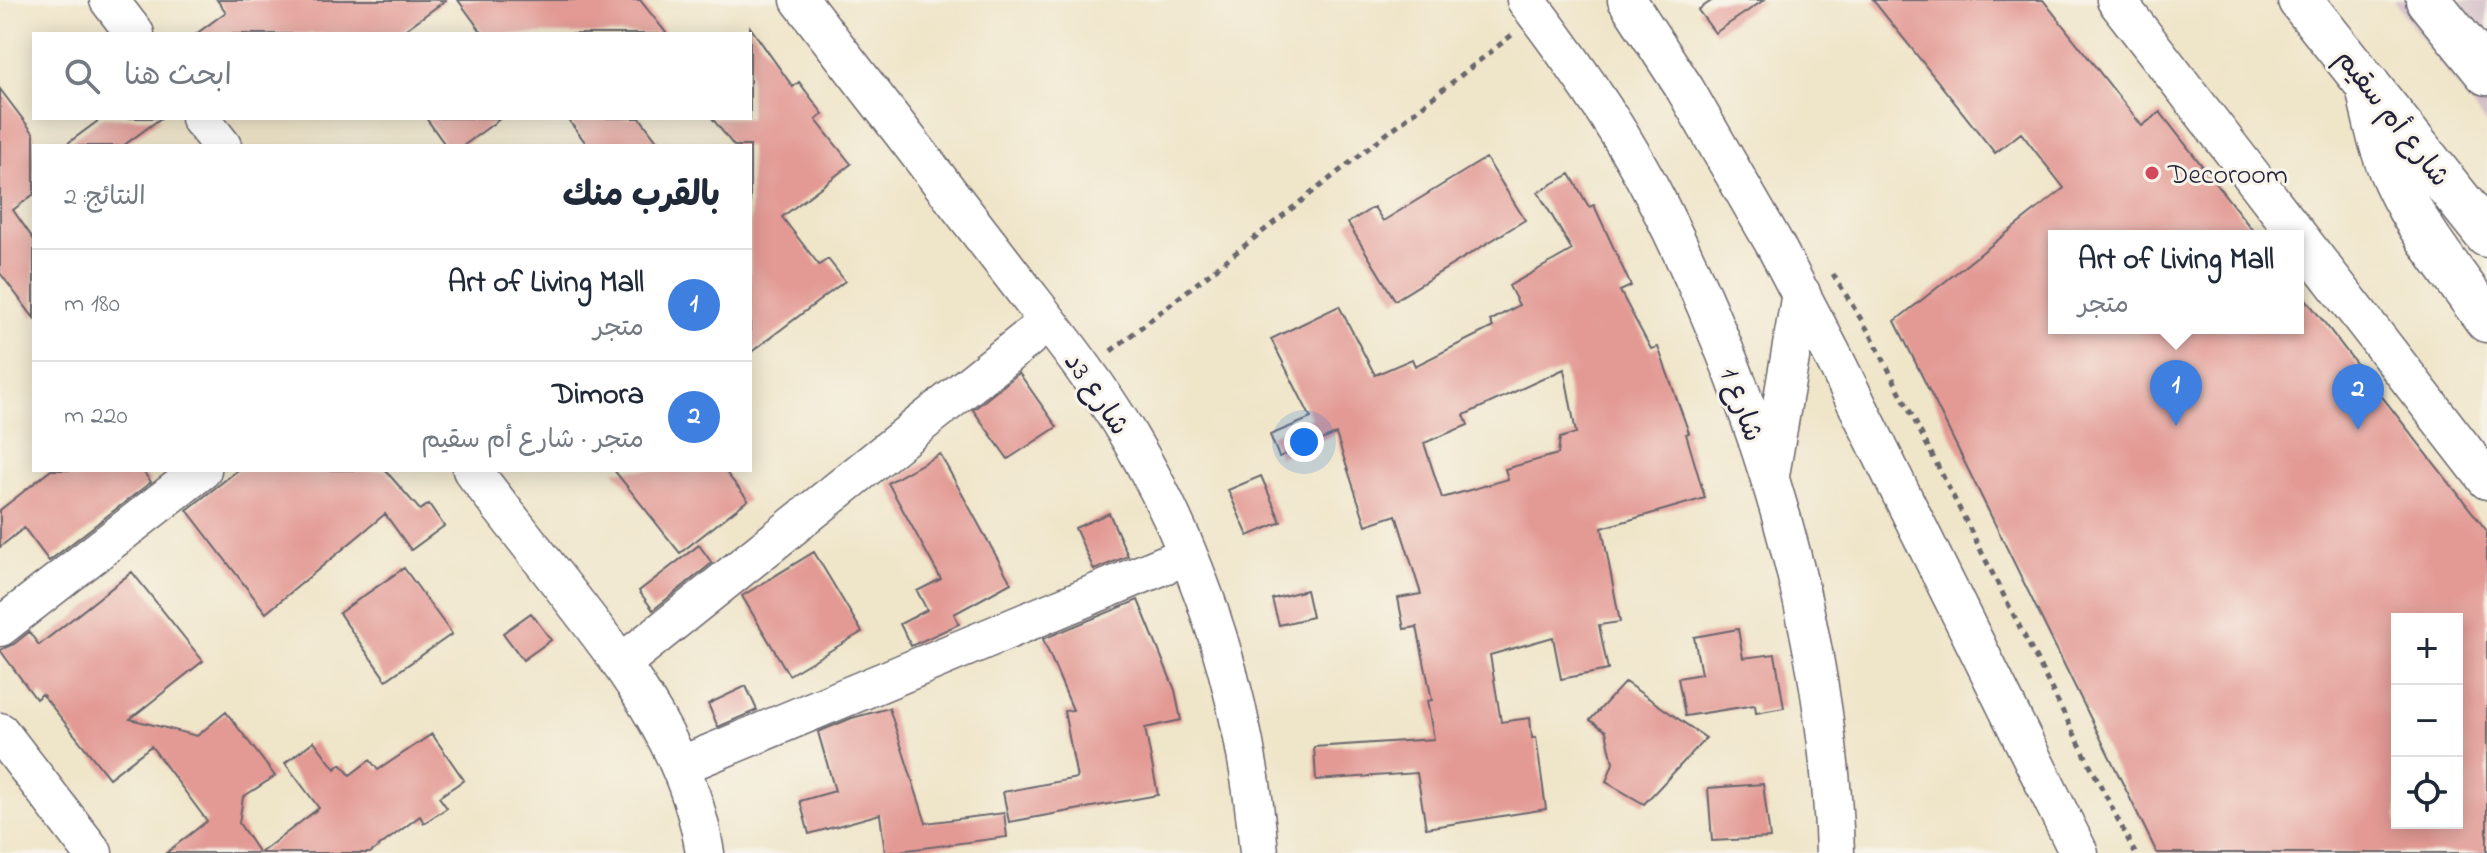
<!DOCTYPE html>
<html lang="ar">
<head>
<meta charset="utf-8">
<style>
  body { margin:0; font-family:"Indie Flower","Playpen Sans Arabic",sans-serif; background:#f6f6f7; color:#1f2937; direction:rtl }
  .controls { position:absolute; right:24px; bottom:24px; display:grid; overflow:hidden; border-radius:0px; box-shadow:0 4px 20px #0003 }
  .controls button { width:72px; height:72px; display:grid; place-items:center; padding:0; border:0; border-bottom:2px solid #e0e1e3; background:#fff; color:#1f2937; font:40px sans-serif }
  .you { position:absolute; left:1304px; top:442px; width:28px; height:28px; margin:-20px; border:6px solid #fff; border-radius:50%; background:#1a73e8; box-shadow:0 0 0 12px #1a73e833 }
  .badge { display:grid; place-items:center; width:52px; height:52px; border-radius:50%; background:#7c3aed; color:#fff; font-size:26px; font-weight:700 }
  .pin { position:absolute; translate:-50% -66px; filter:drop-shadow(0 2px 4px #0008) }
  .pin::after { content:''; position:absolute; top:42px; width:28px; height:24px; background:inherit; clip-path:polygon(0 0,100% 0,50% 100%) }
  .popup { position:absolute; left:2048px; top:230px; width:256px; height:104px; box-sizing:border-box; display:grid; place-content:center; border-radius:0px; background:#fff; filter:drop-shadow(0 2px 6px #0005); font-size:26px; white-space:nowrap; color:#747a83 }
  .popup b { font-size:30px; color:#1f2937 }
  .popup::after { content:''; position:absolute; left:50%; top:100%; margin-left:-16px; border:16px solid transparent; border-top-color:#fff }
  .list { margin:0; padding:0; list-style:none }
  h2 { display:flex; justify-content:space-between; align-items:center; height:104px; margin:0; padding:0 32px; font-size:34px }
  h2 small { font-size:26px; font-weight:400; color:#747a83 }
  .list li { display:grid; grid-template-columns:52px 1fr auto; gap:24px; align-items:center; box-sizing:border-box; height:112px; padding:0 32px; border-top:2px solid #e0e1e3 }
  .list b { display:block; font-size:30px; white-space:nowrap }
  .list p { margin:0; font-size:26px; white-space:nowrap; color:#747a83 }
  .list em { font-size:26px; font-style:normal; color:#747a83 }
  .icon { flex:none; width:44px; height:44px; fill:none; stroke:currentColor; stroke-width:2; stroke-linecap:round; stroke-linejoin:round }
  .map { position:relative; flex:none; width:2487px; height:853px; overflow:hidden; direction:ltr }
  .search { position:absolute; background:#fff; box-shadow:0 4px 20px #0003; left:32px; top:32px; width:720px; height:88px; display:flex; align-items:center; gap:20px; box-sizing:border-box; padding:0 28px; border-radius:0px; color:#747a83; font-size:30px }
  .panel { position:absolute; background:#fff; box-shadow:0 4px 20px #0003; left:32px; top:144px; width:720px; height:328px; border-radius:0px; direction:rtl }
  .map>svg:first-child { display:block }
  .industrial { fill:#d2bdc8 }
  .building { fill:#e39a94; fill-rule:evenodd }
  .lines { fill:none; stroke-linecap:round; stroke-linejoin:round }
  .minor-casing { stroke:#6a666d; stroke-width:41 }
  .major-casing { stroke:#6a666d; stroke-width:47 }
  .highway-casing { stroke:#6a666d; stroke-width:47 }
  .path { stroke:#6a666d; stroke-width:5; stroke-dasharray:6 6; stroke-linecap:butt }
  .minor { stroke:#fff; stroke-width:38 }
  .major { stroke:#fff; stroke-width:44 }
  .highway { stroke:#fff; stroke-width:44 }
  .poi-dot { fill:#d1495b; stroke:#f7f3e8; stroke-width:3 }
  .labels { text-anchor:middle; stroke-width:6; stroke-linejoin:round; paint-order:stroke }
  .street-label { font-size:28px; fill:#22223b; stroke:#f7f3e8 }
  .poi-label { font-size:28px; fill:#22223b; stroke:#f7f3e8; text-anchor:start }
</style>
</head>
<body>
<div class="map">
<svg width="2487" height="853" viewBox="0 0 2487 853">
  <rect width="100%" height="100%" fill="#f7f3e8"/>
  <filter id="ink" filterUnits="userSpaceOnUse"><feTurbulence type="fractalNoise" baseFrequency=".0125" numOctaves="2"/><feDisplacementMap in="SourceGraphic" scale="16" xChannelSelector="R" yChannelSelector="G"/><feConvolveMatrix kernelMatrix="1 2 1 2 8 2 1 2 1" color-interpolation-filters="sRGB"/></filter>
  <filter id="wash" filterUnits="userSpaceOnUse"><feTurbulence type="fractalNoise" baseFrequency=".006" numOctaves="4" result="noise"/><feDisplacementMap in="SourceGraphic" scale="32" xChannelSelector="R" yChannelSelector="G"/><feGaussianBlur stdDeviation="1.8" result="paint"/><feColorMatrix in="noise" values="0 0 0 0 0 0 0 0 0 0 0 0 0 0 0 0 0 1.4 0 .05"/><feComposite in="paint" operator="in"/></filter>
  <g filter="url(#wash)">
    <rect width="100%" height="100%" fill="#efe5c9"/>
    <path class="industrial" d="M 2393,0 L 2487,0 L 2487,126 Z"/>
    <g id="blocks">
      <path class="building" d="M 217,0 L 446,0 L 399,34 L 196,34 L 226,12 Z
        M 458,0 L 640,0 L 667,34 L 483,34 Z
        M 1713,0 L 1764,0 L 1715,33 L 1698,10 Z
        M 1873,0 L 2043,0 L 2142,126 L 2160,112 L 2257,236 L 2054,236 L 2054,328 L 2298,328 L 2298,289 L 2487,531 L 2487,853 L 2157,853 L 1895,321 L 2064,188 L 2021,133 L 1995,153 ZM 2397,619 L 2457,619 L 2457,823 L 2397,823 Z
        M 750,27 L 793,87 L 799,82 L 823,114 L 816,120 L 851,164 L 782,217 L 819,265 L 828,259 L 845,281 L 750,353 L 750,146 L 734,146 L 712,118 L 750,118 Z
        M 0,89 L 34,134 L 34,194 L 13,210 L 34,240 L 34,318 L 0,273 Z
        M 102,118 L 161,118 L 123,146 L 64,146 Z
        M 426,118 L 501,118 L 463,146 L 446,146 Z
        M 567,118 L 640,118 L 661,146 L 588,146 Z
        M 1486,158 L 1525,220 L 1395,300 L 1348,223 L 1374,207 L 1383,221 Z
        M 1570,174 L 1589,207 L 1594,205 L 1631,286 L 1620,291 L 1651,349 L 1658,347 L 1689,433 L 1686,434 L 1705,498 L 1602,528 L 1620,622 L 1599,625 L 1608,670 L 1561,679 L 1553,637 L 1490,655 L 1501,722 L 1530,718 L 1532,738 L 1536,737 L 1546,809 L 1426,828 L 1417,773 L 1316,780 L 1314,747 L 1434,739 L 1427,701 L 1432,700 L 1417,627 L 1404,629 L 1398,598 L 1421,594 L 1396,515 L 1366,525 L 1336,434 L 1279,457 L 1270,435 L 1311,418 L 1271,339 L 1339,306 L 1375,375 L 1412,359 L 1415,366 L 1493,327 L 1490,321 L 1519,305 L 1509,286 L 1572,250 L 1538,192 ZM 1564,369 L 1576,433 L 1560,438 L 1558,454 L 1505,469 L 1508,479 L 1442,498 L 1424,443 L 1468,425 L 1464,415 Z
        M 1019,373 L 1057,427 L 1008,459 L 973,410 Z
        M 940,454 L 1011,583 L 954,614 L 959,624 L 911,646 L 900,624 L 927,610 L 917,591 L 941,579 L 888,483 Z
        M 51,470 L 142,470 L 151,482 L 49,561 L 24,528 L 0,547 L 0,510 Z
        M 238,470 L 385,470 L 420,510 L 429,504 L 444,526 L 411,550 L 385,514 L 266,613 L 187,510 Z
        M 614,470 L 724,470 L 748,500 L 680,553 Z
        M 1261,476 L 1281,522 L 1248,536 L 1228,490 Z
        M 1109,513 L 1128,556 L 1094,570 L 1075,528 Z
        M 699,545 L 712,563 L 653,610 L 639,591 Z
        M 814,552 L 862,632 L 789,675 L 742,596 Z
        M 404,568 L 452,634 L 386,680 L 339,613 Z
        M 132,572 L 203,661 L 130,719 L 197,736 L 226,712 L 275,776 L 243,797 L 239,823 L 259,853 L 166,853 L 207,821 L 151,746 L 109,778 L 42,694 L 36,699 L 0,650 L 14,644 L 29,632 L 39,645 Z
        M 1306,590 L 1312,617 L 1279,625 L 1272,599 Z
        M 1138,600 L 1175,690 L 1181,720 L 1145,728 L 1158,795 L 1009,822 L 1003,792 L 1077,778 L 1064,711 L 1073,710 L 1043,639 Z
        M 531,613 L 551,640 L 523,660 L 503,633 Z
        M 1738,629 L 1743,658 L 1775,654 L 1784,708 L 1756,713 L 1755,705 L 1685,716 L 1678,678 L 1701,674 L 1694,637 Z
        M 1625,682 L 1706,738 L 1644,804 L 1606,782 L 1613,763 L 1606,731 L 1590,720 Z
        M 746,686 L 757,710 L 718,727 L 708,704 Z
        M 889,708 L 926,823 L 1004,813 L 1007,837 L 885,853 L 880,814 L 809,834 L 800,801 L 835,791 L 818,732 L 852,718 Z
        M 432,734 L 464,780 L 439,797 L 447,808 L 424,823 L 420,816 L 370,853 L 260,853 L 319,808 L 285,763 L 314,741 L 335,769 L 341,764 L 350,775 L 370,760 L 378,770 Z
        M 1763,784 L 1770,838 L 1712,841 L 1708,788 Z"/>
    </g>
  </g>
  <g filter="url(#ink)">
    <use href="#blocks" fill-opacity="0" stroke="#6a666d" stroke-width="2"/>
    <g class="lines">
      <defs>
        <path id="minor" d="M 109,0 L 135,34
          M 800,0 C 867,86 933,173 1000,259 C 1044,317 1091,373 1128,435 C 1204,561 1247,707 1259,853
          M 1526,0 C 1575,64 1622,131 1658,203 C 1759,404 1828,627 1835,853
          M 1627,0 L 1685,89 L 1775,245 L 1836,362 L 2079,853
          M 2116,0 L 2487,480
          M 200,118 L 222,146
          M 472,470 C 505,512 537,554 570,596 C 630,673 690,753 705,853
          M 1770,475 L 1801,293
          M 0,627 L 202,470
          M 622,663 L 1048,322
          M 0,732 L 93,853
          M 680,766 L 1188,555"/>
        <path id="major" d="M 2300,0 L 2487,235
          M 2428,0 L 2487,73"/>
        <path id="highway" d="M 2368,85 C 2374,117 2381,150 2395,180 C 2418,231 2455,275 2487,320"/>
      </defs>
      <use href="#minor" class="minor-casing"/>
      <use href="#major" class="major-casing"/>
      <use href="#highway" class="highway-casing"/>
      <path class="path" d="M 1833,274 L 1872,337 L 2135,853
        M 1111,351 L 1512,35"/>
      <use href="#minor" class="minor"/>
      <use href="#major" class="major"/>
      <use href="#highway" class="highway"/>
    </g>
  </g>
  <circle class="poi-dot" cx="2152" cy="173" r="8"/>
  <g class="labels">
    <g class="street-label">
      <text transform="translate(2394 117) rotate(52)" y="10">شارع أم سقيم</text>
      <text transform="translate(1098 393) rotate(56)" y="10">شارع 3د</text>
      <text transform="translate(1743 404) rotate(70)" y="10">شارع 1</text>
    </g>
    <g class="poi-label">
      <text x="2168" y="183">Decoroom</text>
    </g>
  </g>
</svg>
<div class="controls">
<button>+</button>
<button>−</button>
<button><svg class="icon" aria-label="locate" viewBox="0 0 24 24"><circle cx="12" cy="12" r="6"/><path d="M12 2v4M12 18v4M2 12h4M18 12h4"/></svg></button>
</div>
<div class="you"></div>
<div class="pin badge" style="left:2176px;top:426px;background:#3f7fe0">1</div>
<div class="popup"><b>Art of Living Mall</b>متجر</div>
<div class="pin badge" style="left:2358px;top:430px;background:#3f7fe0">2</div>
<div class="search"><svg class="icon" aria-label="search" viewBox="0 0 24 24"><circle cx="10" cy="10" r="6"/><path d="M15 15l6 6"/></svg>ابحث هنا</div>
<section class="panel">
<h2>بالقرب منك<small>النتائج: 2</small></h2>
<ul class="list">
<li><span class="badge" style="background:#3f7fe0">1</span><div><b>Art of Living Mall</b><p>متجر</p></div><em>180 m</em></li>
<li><span class="badge" style="background:#3f7fe0">2</span><div><b>Dimora</b><p>متجر · شارع أم سقيم</p></div><em>220 m</em></li>
</ul>
</section>
</div>
</body>
</html>
